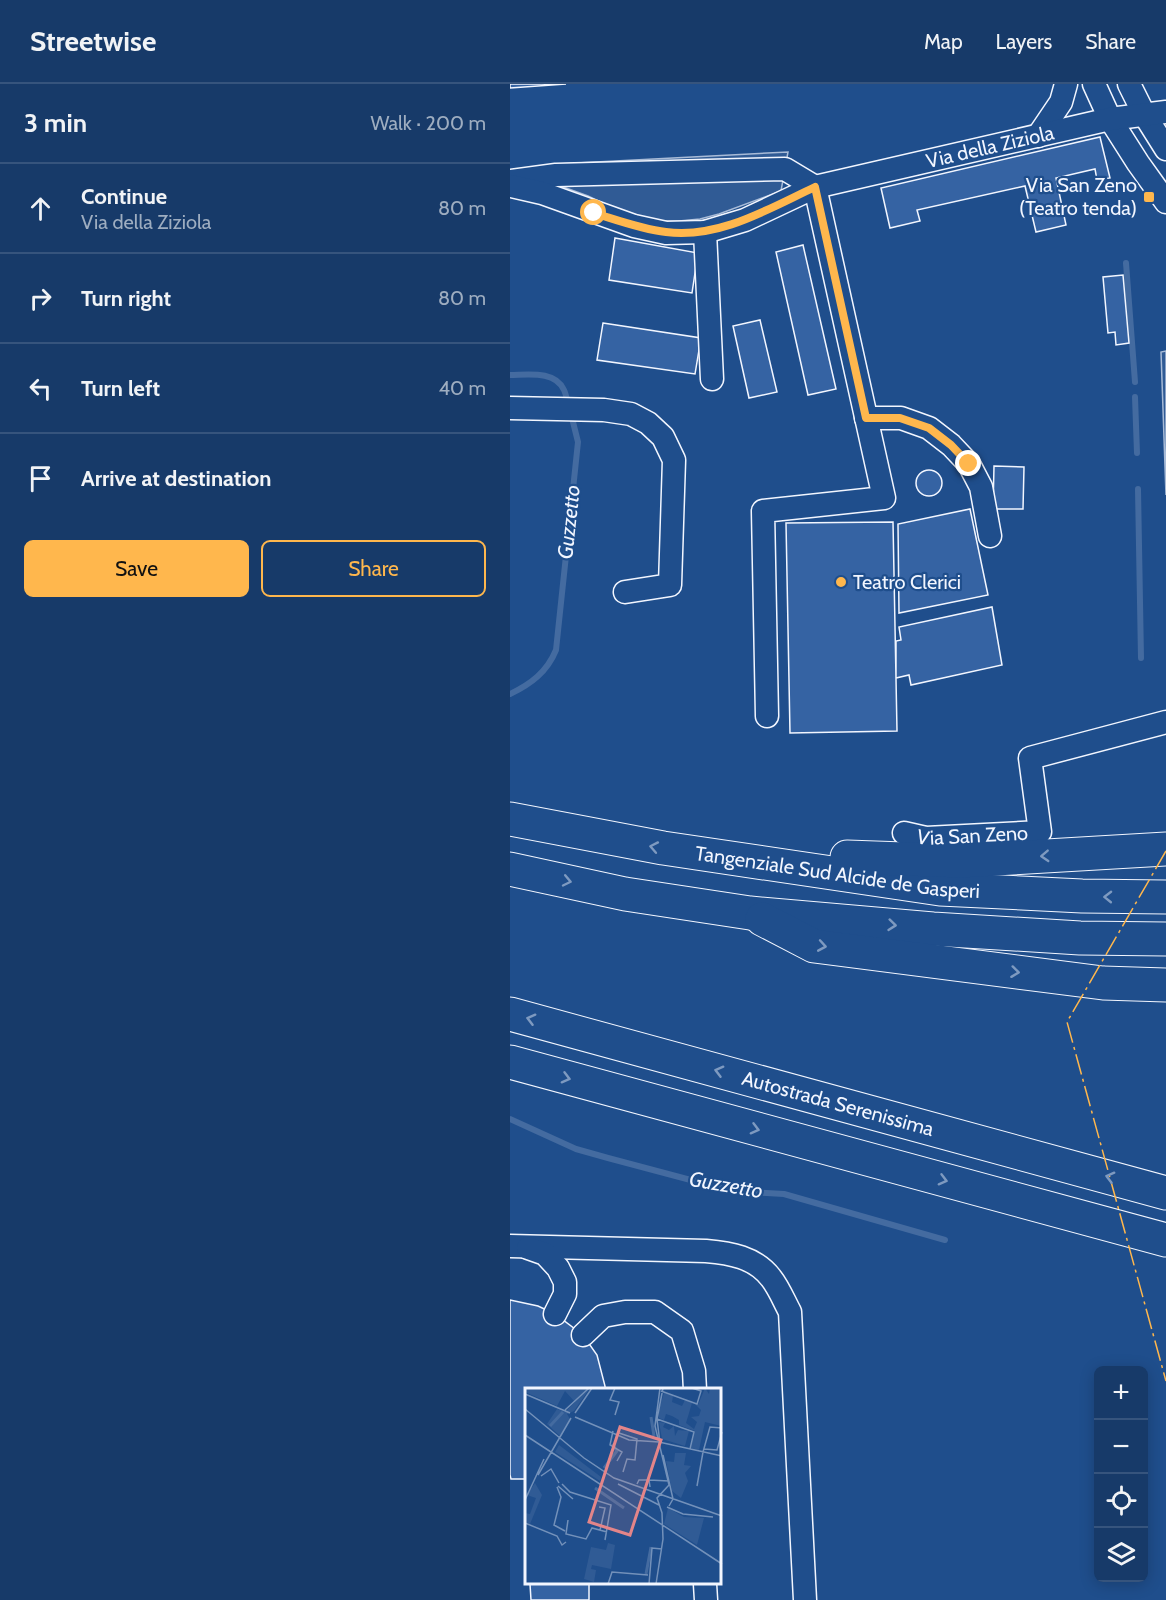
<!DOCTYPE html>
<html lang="en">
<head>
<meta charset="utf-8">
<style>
  body { margin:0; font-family:Cabin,sans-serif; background:#244571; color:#f1f3f6 }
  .controls { position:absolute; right:18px; bottom:18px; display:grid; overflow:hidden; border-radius:9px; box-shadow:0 3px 15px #0003 }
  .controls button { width:54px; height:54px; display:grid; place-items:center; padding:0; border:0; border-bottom:2px solid #36547d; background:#173a69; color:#f1f3f6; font:30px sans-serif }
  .stop { position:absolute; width:18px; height:18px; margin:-14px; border:4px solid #ffb74d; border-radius:50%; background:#fff }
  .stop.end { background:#ffb74d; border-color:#fff; box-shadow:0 2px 6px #0008 }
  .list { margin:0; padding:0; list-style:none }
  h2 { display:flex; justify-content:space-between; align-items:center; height:78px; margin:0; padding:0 24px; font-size:26px }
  h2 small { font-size:20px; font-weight:400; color:#9eadc0 }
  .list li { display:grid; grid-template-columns:39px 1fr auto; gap:18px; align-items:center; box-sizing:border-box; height:90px; padding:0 24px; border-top:2px solid #36547d }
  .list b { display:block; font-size:22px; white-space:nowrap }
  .list p { margin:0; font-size:20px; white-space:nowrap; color:#9eadc0 }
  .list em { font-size:20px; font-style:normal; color:#9eadc0 }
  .actions { display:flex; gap:12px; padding:18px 24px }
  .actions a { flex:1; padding:14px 0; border:2px solid #ffb74d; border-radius:9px; text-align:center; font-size:21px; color:#ffb74d }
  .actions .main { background:#ffb74d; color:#111 }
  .icon { flex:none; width:33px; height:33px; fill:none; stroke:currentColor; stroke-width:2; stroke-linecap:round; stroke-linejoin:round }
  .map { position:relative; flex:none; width:656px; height:1516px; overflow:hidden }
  header { display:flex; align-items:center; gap:36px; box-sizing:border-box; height:84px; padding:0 30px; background:#173a69; border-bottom:2px solid #36547d }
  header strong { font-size:28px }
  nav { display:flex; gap:33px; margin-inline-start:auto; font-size:21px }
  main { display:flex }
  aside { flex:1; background:#173a69 }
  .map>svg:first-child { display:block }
  .built { fill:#305b95; stroke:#a8bbd7; stroke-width:1.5 }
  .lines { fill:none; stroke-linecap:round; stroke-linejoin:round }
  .stream { stroke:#446ba0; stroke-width:6 }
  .building { fill:#3563a3; stroke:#f2f6ff; stroke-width:1.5 }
  .minor-casing { stroke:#f2f6ff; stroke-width:25 }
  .highway-casing { stroke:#f2f6ff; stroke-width:35 }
  .minor { stroke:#1f4e8c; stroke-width:22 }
  .highway { stroke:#1f4e8c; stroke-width:33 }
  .power { stroke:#ffb74d; stroke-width:1.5; stroke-dasharray:21 4.5 3 4.5; stroke-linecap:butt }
  .oneway { stroke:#7e9ac0 }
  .route { stroke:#ffb74d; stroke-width:8 }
  .poi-dot { fill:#ffb74d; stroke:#1f4e8c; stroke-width:2 }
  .labels { text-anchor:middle; stroke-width:4.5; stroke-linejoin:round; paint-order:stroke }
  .street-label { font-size:20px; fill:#f2f6ff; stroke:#1f4e8c }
  .poi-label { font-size:20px; fill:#f2f6ff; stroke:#1f4e8c; text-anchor:end }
  .water-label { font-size:21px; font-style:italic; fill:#f2f6ff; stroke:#1f4e8c }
  .inset-river { fill:none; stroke:#446ba0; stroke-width:3 }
  .inset-road { fill:none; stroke:#7391ba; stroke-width:1.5 }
  .view { fill:#e38589; fill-opacity:0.15; stroke:#e38589; stroke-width:3 }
  .inset-edge { fill:none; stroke:#f2f6ff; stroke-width:3 }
</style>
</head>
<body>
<header>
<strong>Streetwise</strong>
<nav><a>Map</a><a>Layers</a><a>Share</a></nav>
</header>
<main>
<aside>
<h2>3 min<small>Walk · 200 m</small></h2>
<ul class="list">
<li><svg class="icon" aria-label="ahead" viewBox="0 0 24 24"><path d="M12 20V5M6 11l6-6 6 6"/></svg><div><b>Continue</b><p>Via della Ziziola</p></div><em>80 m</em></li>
<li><svg class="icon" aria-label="right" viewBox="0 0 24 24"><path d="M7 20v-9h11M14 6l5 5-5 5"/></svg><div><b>Turn right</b></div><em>80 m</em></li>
<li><svg class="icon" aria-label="left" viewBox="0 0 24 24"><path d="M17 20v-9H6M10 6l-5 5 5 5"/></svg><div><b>Turn left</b></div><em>40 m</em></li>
<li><svg class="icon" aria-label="arrive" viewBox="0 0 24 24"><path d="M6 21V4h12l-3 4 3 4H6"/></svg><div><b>Arrive at destination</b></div></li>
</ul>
<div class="actions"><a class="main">Save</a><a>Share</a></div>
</aside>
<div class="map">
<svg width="656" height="1516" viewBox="0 0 656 1516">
  <rect width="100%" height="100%" fill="#1f4e8c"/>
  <path class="built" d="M 278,68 L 271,107 L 209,130 L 190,135 L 169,137 L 152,137 L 111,128 L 78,112 L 45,100 L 48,80 Z
    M 656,267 L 656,411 L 651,268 Z"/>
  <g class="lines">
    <path class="stream" d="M 616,179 L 625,298
      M 0,291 C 17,291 45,286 54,306 C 56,310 57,316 58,320
      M 625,313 L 627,369
      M 628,405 L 631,574
      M 0,610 C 21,600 37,588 46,566 L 68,358 L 61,330
      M 0,1035 L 66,1065 L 98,1074 L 222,1107 L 274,1110 L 435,1156"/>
  </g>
  <path class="building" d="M 0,0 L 56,0 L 0,4 Z
    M 590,53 L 600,94 L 587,96 L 585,85 L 546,94 L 556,141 L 526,148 L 515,102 L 407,126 L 410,137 L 380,144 L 371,104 Z
    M 105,154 L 188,169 L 182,209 L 99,196 Z
    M 293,161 L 326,305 L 298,311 L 266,168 Z
    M 613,191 L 619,259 L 606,261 L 605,248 L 598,249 L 593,193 Z
    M 250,236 L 267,308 L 239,314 L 223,242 Z
    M 93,239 L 191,254 L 185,290 L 87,276 Z
    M 484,382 L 514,383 L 513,425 L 483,425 Z
    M406 399a13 13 0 1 1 26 0a13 13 0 1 1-26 0Z
    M 460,425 L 478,511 L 389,529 L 388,440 Z
    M 383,438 L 387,647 L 280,649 L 276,439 Z
    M 482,523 L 492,581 L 401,601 L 399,591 L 386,594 L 386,557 L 391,556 L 389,543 Z
    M 0,1216 L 28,1222 L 45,1230 L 73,1251 L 87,1271 L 95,1302 L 95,1306 L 16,1306 L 16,1395 L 1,1395 L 0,1391 Z
    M 20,1500 L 79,1500 L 79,1516 L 21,1516 Z"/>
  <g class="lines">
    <defs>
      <g id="minor">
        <path d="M 584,0 L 600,35 L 628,79 L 656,118"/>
        <path d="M 619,0 L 634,30 L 656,65"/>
        <path d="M 528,52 L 551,18 L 556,0"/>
        <path d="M 0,97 L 46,91 L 275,85 L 305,103 L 374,414 L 253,427 L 257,632"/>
        <path id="s1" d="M 1,102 L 32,109 L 124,142 L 156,149 L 195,148 L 235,136 L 305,103 L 600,35 L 656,28"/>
        <path d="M 195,148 L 202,295"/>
        <path d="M 0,324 L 94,326 L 121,330 L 138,339 L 153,353 L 164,376 L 160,501 L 115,508"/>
        <path d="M 356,334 L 391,334 L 419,344 L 441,361 L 459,380 L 471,403 L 480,452"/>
        <path id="s2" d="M 394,749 L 416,754 L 530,748 L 520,674 L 656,638"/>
        <path d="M 0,1162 L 196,1167 C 220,1169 245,1173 261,1194 C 269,1204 274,1217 280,1228 L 295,1516"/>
        <path d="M 18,1164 L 35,1170 L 48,1184 L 55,1198 L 55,1210 L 45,1230"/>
        <path d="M 73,1251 L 93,1232 L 115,1228 L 145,1228 L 172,1247 L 184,1287 L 185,1306"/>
        <path d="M 195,1500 L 196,1516"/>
      </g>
      <g id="highway">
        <path id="s3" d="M 0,735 L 153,764 L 430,805 L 572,812 L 656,813"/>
        <path d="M 337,773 L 451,777 L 656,765"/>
        <path d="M 0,785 L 115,810 L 240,829 L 423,845 L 570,854 L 656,855"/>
        <path d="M 252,835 L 304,862 L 593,899 L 656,901"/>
        <path id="s4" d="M 0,930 L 656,1109"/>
        <path d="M 0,978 L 656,1156"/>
      </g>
    </defs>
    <use href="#minor" class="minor-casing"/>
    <use href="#highway" class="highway-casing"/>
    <use href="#minor" class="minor"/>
    <use href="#highway" class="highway"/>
    <path class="power" d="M 656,767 L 557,938 L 656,1297"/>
  </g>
  <defs><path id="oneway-chevron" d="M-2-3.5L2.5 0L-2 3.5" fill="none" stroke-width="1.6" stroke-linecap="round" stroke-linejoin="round" transform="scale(1.5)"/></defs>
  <g class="oneway">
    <use href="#oneway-chevron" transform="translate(144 763) rotate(-169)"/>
    <use href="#oneway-chevron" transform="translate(535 772) rotate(177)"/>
    <use href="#oneway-chevron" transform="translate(57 797) rotate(12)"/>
    <use href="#oneway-chevron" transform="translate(598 813) rotate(-179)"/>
    <use href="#oneway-chevron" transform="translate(382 841) rotate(6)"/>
    <use href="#oneway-chevron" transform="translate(312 862) rotate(10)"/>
    <use href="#oneway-chevron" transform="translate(505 888) rotate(7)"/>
    <use href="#oneway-chevron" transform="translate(21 935) rotate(-165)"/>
    <use href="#oneway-chevron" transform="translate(209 987) rotate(-165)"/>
    <use href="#oneway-chevron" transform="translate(56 994) rotate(15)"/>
    <use href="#oneway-chevron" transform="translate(245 1045) rotate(15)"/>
    <use href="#oneway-chevron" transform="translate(600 1093) rotate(-165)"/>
    <use href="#oneway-chevron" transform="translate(433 1096) rotate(15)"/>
  </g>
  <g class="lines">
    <path class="route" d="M 84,129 C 107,136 131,145 156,148 C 209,155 258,125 305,103 L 356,334 L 390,334 L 419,344 L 441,361 L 459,380"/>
  </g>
  <g class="poi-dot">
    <rect x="633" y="107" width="12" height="12" rx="3"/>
    <circle cx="331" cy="498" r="6"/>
  </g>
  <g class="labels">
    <g class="street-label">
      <text dy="7" stroke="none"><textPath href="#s1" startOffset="500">Via della Ziziola</textPath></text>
      <text dy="7" stroke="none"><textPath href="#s2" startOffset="69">Via San Zeno</textPath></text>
      <text dy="7" stroke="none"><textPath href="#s3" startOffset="332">Tangenziale Sud Alcide de Gasperi</textPath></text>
      <text dy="7" stroke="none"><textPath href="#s4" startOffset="340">Autostrada Serenissima</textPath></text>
    </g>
    <g class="poi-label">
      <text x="627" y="108">Via San Zeno<tspan x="627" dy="23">(Teatro tenda)</tspan></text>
      <text x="343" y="505" text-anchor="start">Teatro Clerici</text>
    </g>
    <g class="water-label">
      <text transform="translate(59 438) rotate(-84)" y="7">Guzzetto</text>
      <text transform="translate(216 1101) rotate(10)" y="7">Guzzetto</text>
    </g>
  </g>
  <g transform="translate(15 1304)">
    <rect width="196" height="196" fill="#1f4e8c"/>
    <path d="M 2,0 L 65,0 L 49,23 L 42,26 L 45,31 L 35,48 L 22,36 L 32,21 L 40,24 L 50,14 L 40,3 L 32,18 L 0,4 ZM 180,0 L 184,6 L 185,0 L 196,0 L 196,38 L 180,34 L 174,62 L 166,60 L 170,43 L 154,37 L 154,32 L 147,28 L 141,26 L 139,32 L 134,30 L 134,21 L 139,5 L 148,8 L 147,14 L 157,18 L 160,12 L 167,15 L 161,35 L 169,41 L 172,34 L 166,29 L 174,28 L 176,22 L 169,15 L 173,17 ZM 134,34 L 140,35 L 138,39 L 144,42 L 149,38 L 150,48 L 153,42 L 164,43 L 160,58 L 137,51 ZM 34,57 L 76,89 L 75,93 L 30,64 ZM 150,65 L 161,65 L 159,77 L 166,78 L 160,85 L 163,93 L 156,110 L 147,103 L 141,73 L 149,74 ZM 10,95 L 17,107 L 5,136 L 0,134 L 0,125 L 5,126 L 11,110 L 2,107 ZM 143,120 L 159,129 L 179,130 L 172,157 L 139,136 ZM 83,155 L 90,157 L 86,181 L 67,177 L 66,181 L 71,182 L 69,194 L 59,191 L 66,159 L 81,162 Z" fill="#305b95"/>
    <path class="inset-river" d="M 126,29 L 129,48M 25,38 L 38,24M 79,80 L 92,63 L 87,56M 70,100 L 99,120M 121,186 L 126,159"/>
    <path class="inset-road" d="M 90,0 L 85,12 L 94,14 L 90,27M 136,3 L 172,16 L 176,3 L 167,0M 0,6 L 45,25M 0,21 L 59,70 L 89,90 L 197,128M 40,22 L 64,0M 50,25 L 67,0M 50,29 L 104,52 L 134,54 L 197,68M 132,31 L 169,44 L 165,61M 88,43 L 85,57 L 97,64 L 92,73M 94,45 L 112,51 L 110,72 L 102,71 L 98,84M 0,47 L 197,176M 135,55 L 132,31 L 138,0M 179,61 L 192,62 L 197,44M 178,64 L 185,39 L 197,40M 138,67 L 148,111 L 144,118M 13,87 L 46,30M 16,88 L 26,81 L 34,95M 124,92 L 144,93M 37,96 L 45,104 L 86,117 L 80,152M 93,96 L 134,117M 112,96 L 114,92 L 124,92 L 125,99M 33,98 L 48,111M 172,98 L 178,64M 32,99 L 36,109 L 29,137 L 40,143M 0,112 L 19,71M 74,119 L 80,120 L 75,142M 142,119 L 158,126 L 188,129M 43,132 L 41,146 L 61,151 L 67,140 L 82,144M 0,135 L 32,148 L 37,157 L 41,154M 83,196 L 87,184 L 123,187M 124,196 L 127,160 L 137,161M 131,196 L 138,151 L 137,125 L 132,110 L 144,97 L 130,38 L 135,0"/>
    <path class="view" d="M 95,39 L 136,52 L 105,147 L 64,134 Z"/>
    <rect width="196" height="196" class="inset-edge"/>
  </g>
</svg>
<div class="controls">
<button>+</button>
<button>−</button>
<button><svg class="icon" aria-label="locate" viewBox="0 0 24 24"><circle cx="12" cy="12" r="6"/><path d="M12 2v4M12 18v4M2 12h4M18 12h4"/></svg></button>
<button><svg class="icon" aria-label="layers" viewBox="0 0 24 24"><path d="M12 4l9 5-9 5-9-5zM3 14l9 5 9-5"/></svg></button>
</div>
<div class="stop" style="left:84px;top:129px"></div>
<div class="stop end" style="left:459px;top:380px"></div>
</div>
</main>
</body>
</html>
